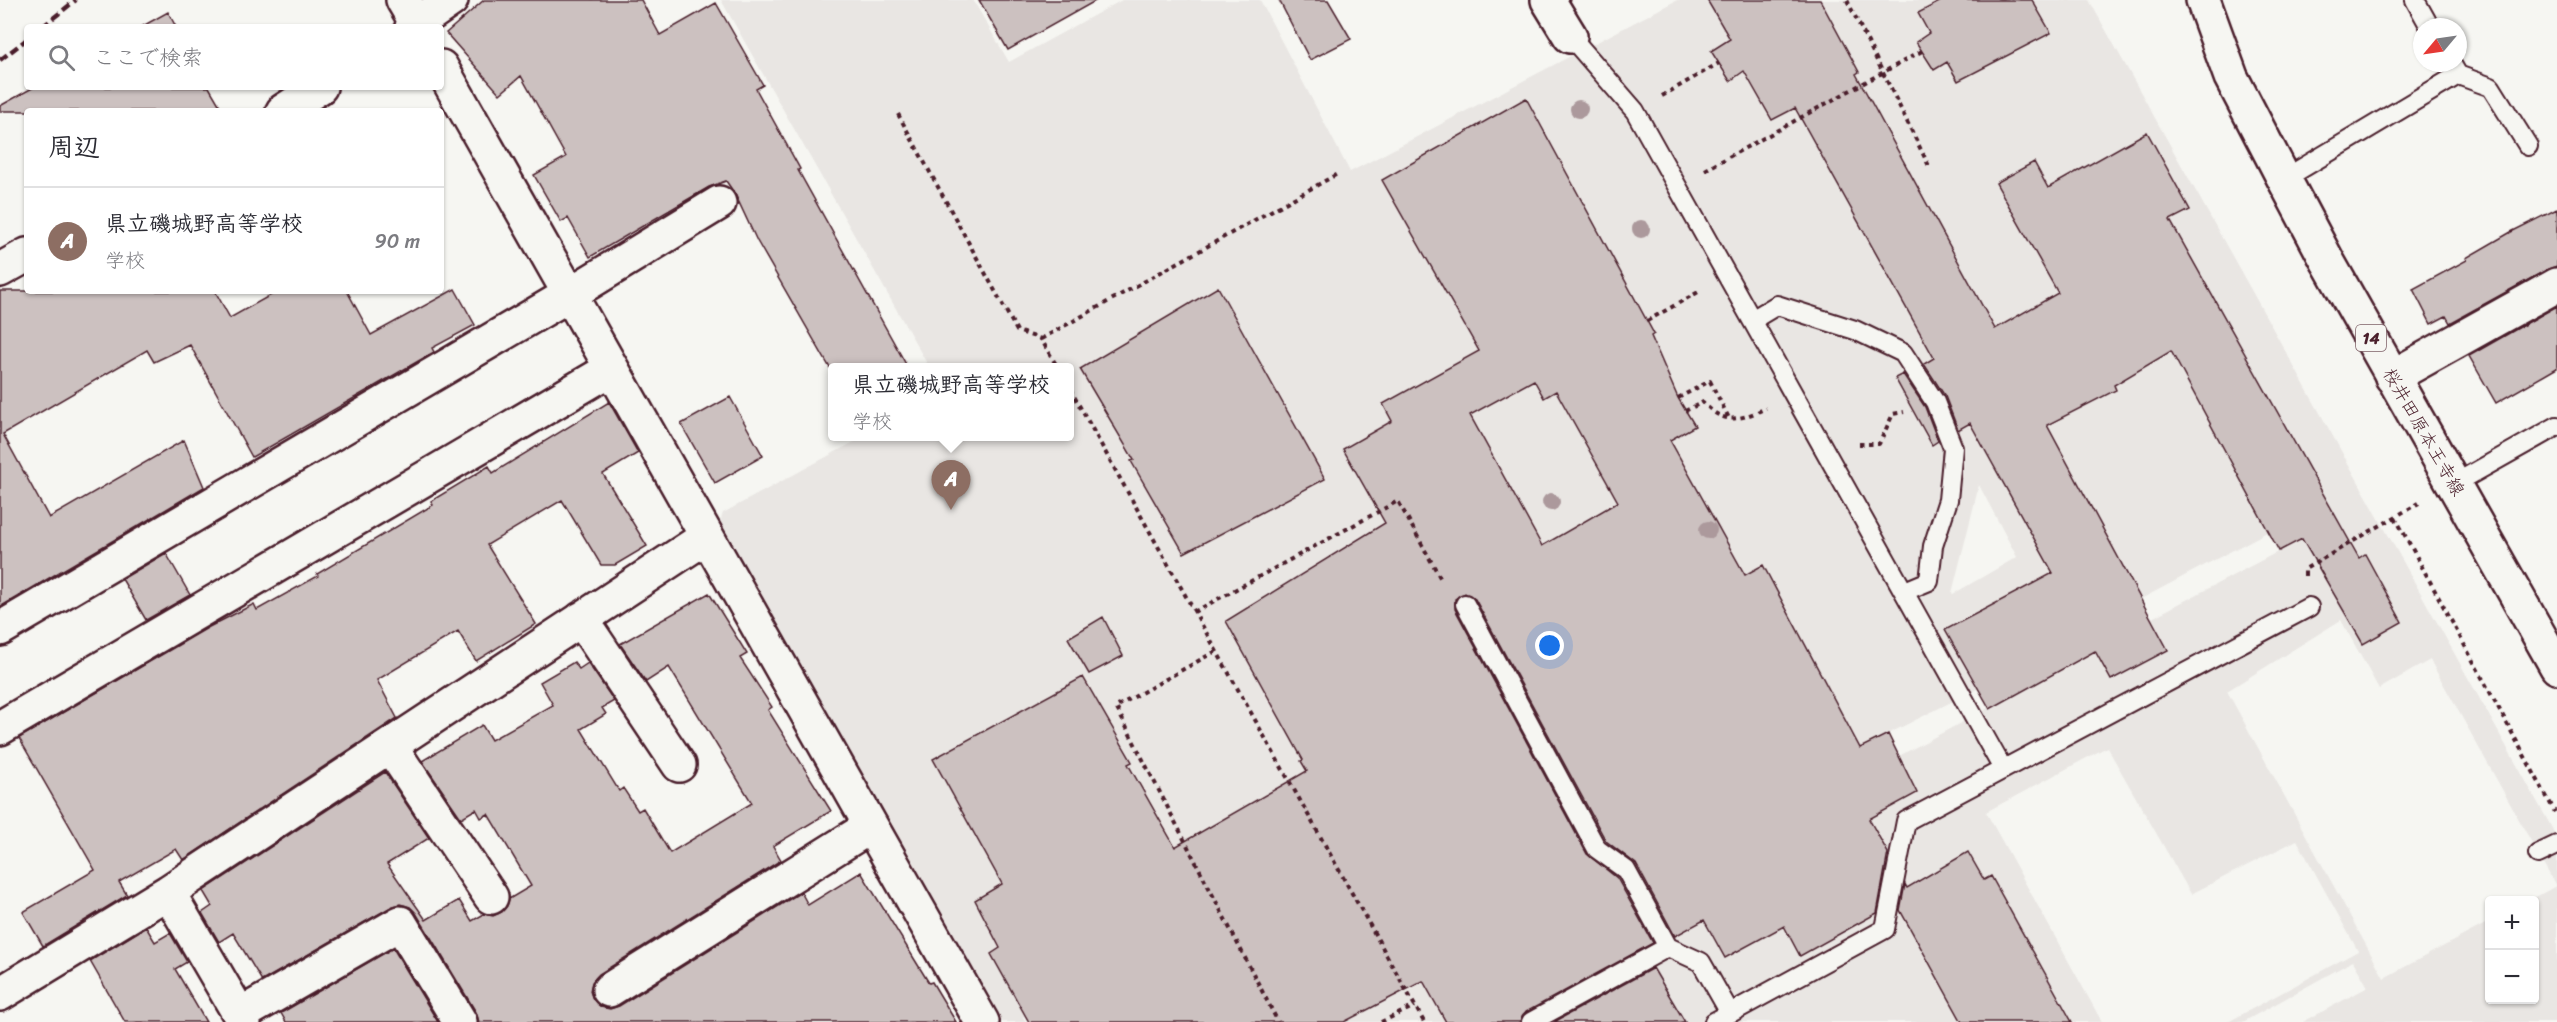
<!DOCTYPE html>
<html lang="ja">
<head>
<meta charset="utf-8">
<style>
  body { margin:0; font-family:Sriracha,"Klee One",sans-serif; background:#f2f2f3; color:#2b2b33 }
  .controls { position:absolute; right:18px; bottom:18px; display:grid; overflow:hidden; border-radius:6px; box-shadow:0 2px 4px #0004 }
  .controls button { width:54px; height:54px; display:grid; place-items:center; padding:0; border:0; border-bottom:2px solid #e1e1e2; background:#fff; color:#2b2b33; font:30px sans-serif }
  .compass { position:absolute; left:2413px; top:18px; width:54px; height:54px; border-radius:50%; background:#fff; box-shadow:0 2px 4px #0004; rotate:241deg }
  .you { position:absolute; left:1550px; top:646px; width:21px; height:21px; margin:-15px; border:4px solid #fff; border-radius:50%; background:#1a73e8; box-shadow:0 0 0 9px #1a73e833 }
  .badge { display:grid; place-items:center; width:39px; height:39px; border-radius:50%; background:#111827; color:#fff; font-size:20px; font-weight:700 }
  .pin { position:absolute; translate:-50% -50px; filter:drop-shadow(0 2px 3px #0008) }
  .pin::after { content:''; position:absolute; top:32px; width:21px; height:18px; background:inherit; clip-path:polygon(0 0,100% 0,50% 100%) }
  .popup { position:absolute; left:828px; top:363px; width:246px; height:78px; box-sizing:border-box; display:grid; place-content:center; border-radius:6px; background:#fff; filter:drop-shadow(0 2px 4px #0005); font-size:20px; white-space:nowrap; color:#7c7c81 }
  .popup b { font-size:22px; color:#2b2b33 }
  .popup::after { content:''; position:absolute; left:50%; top:100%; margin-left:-12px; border:12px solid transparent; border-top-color:#fff }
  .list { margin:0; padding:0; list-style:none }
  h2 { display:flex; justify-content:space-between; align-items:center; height:78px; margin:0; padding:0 24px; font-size:26px }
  h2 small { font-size:20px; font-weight:400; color:#7c7c81 }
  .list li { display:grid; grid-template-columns:39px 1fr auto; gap:18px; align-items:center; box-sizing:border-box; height:108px; padding:0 24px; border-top:2px solid #e1e1e2 }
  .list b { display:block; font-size:22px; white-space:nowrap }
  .list p { margin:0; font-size:20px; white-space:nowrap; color:#7c7c81 }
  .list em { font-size:20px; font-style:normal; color:#7c7c81 }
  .icon { flex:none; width:33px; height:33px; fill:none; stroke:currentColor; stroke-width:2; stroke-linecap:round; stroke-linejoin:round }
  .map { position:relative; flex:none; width:2557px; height:1022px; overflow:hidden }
  .search { position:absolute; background:#fff; box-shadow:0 2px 4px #0004; left:24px; top:24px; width:420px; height:66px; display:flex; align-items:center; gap:15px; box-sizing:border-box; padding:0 21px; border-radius:6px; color:#7c7c81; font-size:22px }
  .panel { position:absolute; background:#fff; box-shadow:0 2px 4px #0004; left:24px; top:108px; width:420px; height:186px; border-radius:6px }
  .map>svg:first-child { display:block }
  .built { fill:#e9e6e3; fill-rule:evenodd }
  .building { fill:#ccc1c0; stroke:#4a1f2b; stroke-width:1.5; fill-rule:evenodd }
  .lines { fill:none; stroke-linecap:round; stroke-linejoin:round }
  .lane-casing { stroke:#4a1f2b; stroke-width:22 }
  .street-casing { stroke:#4a1f2b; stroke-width:38 }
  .primary-casing { stroke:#4a1f2b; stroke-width:38 }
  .path { stroke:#4a1f2b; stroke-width:4; stroke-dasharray:4.5 4.5; stroke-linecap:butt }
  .lane { stroke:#f6f6f2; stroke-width:18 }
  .street { stroke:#f6f6f2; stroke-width:33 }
  .primary { stroke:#f6f6f2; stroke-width:33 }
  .rail { stroke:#4a1f2b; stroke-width:4.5; stroke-dasharray:9 4.5; stroke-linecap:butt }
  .tree { fill:#ac999c }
  .labels { text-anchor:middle; stroke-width:5; stroke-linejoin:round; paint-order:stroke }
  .shield { fill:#f6f6f2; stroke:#7e6067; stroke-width:1.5 }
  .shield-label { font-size:16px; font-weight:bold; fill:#4a1f2b }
  .street-label { font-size:18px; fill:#4a1f2b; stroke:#f6f6f2 }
</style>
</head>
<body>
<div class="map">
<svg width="2557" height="1022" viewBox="0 0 2557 1022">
  <rect width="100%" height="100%" fill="#f6f6f2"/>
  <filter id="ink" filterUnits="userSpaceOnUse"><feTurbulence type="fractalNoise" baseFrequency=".0167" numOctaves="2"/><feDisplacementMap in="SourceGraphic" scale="12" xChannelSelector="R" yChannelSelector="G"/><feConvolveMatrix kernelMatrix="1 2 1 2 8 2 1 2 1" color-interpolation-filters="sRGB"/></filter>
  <g filter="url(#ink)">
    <path class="built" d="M 721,0 L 973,0 L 1009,62 L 1122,0 L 1260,0 L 1350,172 L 1677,0 L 1943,0 L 1918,13 L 1929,33 L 1916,42 L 1933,69 L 1947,62 L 1958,81 L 2050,33 L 2032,0 L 2089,0 L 2552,828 L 2557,839 L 2557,1022 L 2303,1022 L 2368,987 L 2353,961 L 2243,1022 L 2228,1022 L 2358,951 L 2297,840 L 2191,894 L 2107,747 L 1986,812 L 2102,1022 L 2072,1022 L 1991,876 L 1984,880 L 1968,852 L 1924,878 L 1939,906 L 1923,916 L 1869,819 L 1917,793 L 1899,756 L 2095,651 L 2111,680 L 2168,650 L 2152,618 L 2338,520 L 2178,234 L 2018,371 L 1873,105 L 1813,140 L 1934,358 L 1895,379 L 1932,444 L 1970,423 L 2082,626 L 1979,688 L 1860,748 L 1763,565 L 1745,575 L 1734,555 L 1697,578 L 1709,792 L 1800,955 L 1854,827 L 1962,1022 L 1494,1022 L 1425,983 L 1446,1022 L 1329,1022 L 1203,915 L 1023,1017 L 1026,1022 L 997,1022 L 887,820 L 718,528 L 723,513 L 863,437 L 1070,436 L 1070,368 L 929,367 ZM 1526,99 L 1654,334 L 1545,398 L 1534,380 L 1504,396 L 1382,180 ZM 2147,132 L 2190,210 L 2052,283 L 1997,182 L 2033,162 L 2048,188 ZM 1218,287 L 1264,368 L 1127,447 L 1080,369 ZM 1272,381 L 1298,429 L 1158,505 L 1132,461 ZM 1685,411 L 1695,426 L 1670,440 L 1705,503 L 1638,538 L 1568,412 ZM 1385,425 L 1406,462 L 1364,485 L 1344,449 ZM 1303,438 L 1324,479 L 1184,553 L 1163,515 ZM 1979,485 L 2017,557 L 1953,594 L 1952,593 ZM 1591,517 L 1591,518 L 1589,573 L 1566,532 ZM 1382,525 L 1254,671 L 1226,621 ZM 2365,554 L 2401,622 L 2325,578 ZM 1426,606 L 1295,746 L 1267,697 ZM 2341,620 L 2379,689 L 2430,660 L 2556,886 L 2530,900 L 2534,900 L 2534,1000 L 2490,1000 L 2489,922 L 2384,978 L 2227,691 ZM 1465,668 L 1349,845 L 1301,761 ZM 1083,677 L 1131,762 L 981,845 L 933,759 ZM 1149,802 L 1171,840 L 995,937 L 975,900 ZM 1645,855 L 1720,911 L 1686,931 ZM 1748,904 L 1766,936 L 1725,958 L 1708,927 Z
      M 2171,351 L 2269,531 L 2141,599 L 2025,386 L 2125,354 L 2134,373 ZM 2103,362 L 2116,390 L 2089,403 Z"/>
    <path class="building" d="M 484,0 L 641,0 L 660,35 L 716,3 L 763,85 L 756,89 L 800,169 L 798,170 L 908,368 L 830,368 L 757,241 L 735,194 L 726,181 L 709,187 L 590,257 L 568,218 L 561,222 L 534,175 L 566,157 L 521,76 L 500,94 L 446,33 Z
      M 979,0 L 1097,0 L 1008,50 Z
      M 1279,0 L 1328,0 L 1351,39 L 1310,60 Z
      M 1707,0 L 1820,0 L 1859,72 L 1856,74 L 1995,329 L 2058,293 L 1996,183 L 2034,162 L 2048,188 L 2147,132 L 2190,210 L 2170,220 L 2359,558 L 2365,554 L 2402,622 L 2363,644 L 2302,539 L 2279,551 L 2171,351 L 2114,385 L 2116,390 L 2047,425 L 2168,650 L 2111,680 L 2095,651 L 1990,709 L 1945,630 L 2053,573 L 1970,423 L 1958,430 L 1945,396 L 1924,364 L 1934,358 L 1795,108 L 1772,120 L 1744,71 L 1730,81 L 1711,51 L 1730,39 Z
      M 1943,0 L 2032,0 L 2051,33 L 1958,81 L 1947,62 L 1934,70 L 1916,42 L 1929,33 L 1918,13 Z
      M 168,12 L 176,27 L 141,27 Z
      M 34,87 L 209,87 L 223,111 L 0,111 L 0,106 Z
      M 1526,98 L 1654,334 L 1651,336 L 1678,398 L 1695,426 L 1670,440 L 1745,575 L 1763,565 L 1860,748 L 1888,734 L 1917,793 L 1869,819 L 1888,853 L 1877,913 L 1800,956 L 1784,926 L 1725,958 L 1704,920 L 1675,936 L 1636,864 L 1606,841 L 1475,599 L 1465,593 L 1455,599 L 1455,609 L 1587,854 L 1617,878 L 1653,943 L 1526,1012 L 1520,1022 L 1446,1022 L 1423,981 L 1344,1022 L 1029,1022 L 991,954 L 1000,948 L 975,900 L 1002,884 L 933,759 L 1083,677 L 1132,762 L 1128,764 L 1175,847 L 1307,771 L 1301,761 L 1303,760 L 1226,621 L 1385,523 L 1343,449 L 1392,421 L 1383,404 L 1479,351 L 1382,180 ZM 1534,380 L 1544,398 L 1556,391 L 1618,502 L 1542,546 L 1470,415 Z
      M 2557,209 L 2557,266 L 2548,269 L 2450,323 L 2446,316 L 2431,324 L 2413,289 L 2467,260 L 2466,258 L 2511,232 Z
      M 1218,287 L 1325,479 L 1184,553 L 1131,461 L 1134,460 L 1080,369 Z
      M 455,289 L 475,325 L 432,348 L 434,352 L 252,457 L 190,345 L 154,362 L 147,350 L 3,434 L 49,518 L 184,440 L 204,487 L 0,607 L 0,291 L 215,291 L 230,318 L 278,291 L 347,291 L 371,335 Z
      M 2557,306 L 2557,368 L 2496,403 L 2469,356 Z
      M 1903,374 L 1925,407 L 1938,441 L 1932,445 L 1895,378 Z
      M 730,397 L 763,456 L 715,483 L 681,424 Z
      M 609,402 L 638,453 L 603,474 L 647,546 L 615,565 L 601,565 L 562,500 L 487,545 L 536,624 L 476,661 L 458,631 L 377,680 L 397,718 L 183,860 L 176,849 L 119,882 L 127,895 L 43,946 L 23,912 L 95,870 L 19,738 L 209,627 L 254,604 L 257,610 L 318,576 L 317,574 L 433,505 L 431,501 L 489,466 L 493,473 Z
      M 166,553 L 190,595 L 146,620 L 122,579 Z
      M 709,593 L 747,654 L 740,658 L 772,707 L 768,710 L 831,811 L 773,846 L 781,860 L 599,974 L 592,982 L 590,991 L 593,999 L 601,1007 L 610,1009 L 619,1006 L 801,892 L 808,905 L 861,872 L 929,983 L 932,982 L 956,1022 L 479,1022 L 476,1012 L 416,913 L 410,907 L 400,904 L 391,907 L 262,981 L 233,933 L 219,942 L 202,913 L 212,906 L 203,891 L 385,772 L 429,838 L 387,864 L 426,920 L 459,900 L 472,921 L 484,914 L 493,916 L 502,912 L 507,906 L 509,899 L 531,886 L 488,814 L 481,818 L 476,809 L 461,818 L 422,761 L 482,725 L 491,740 L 553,705 L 540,682 L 574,662 L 579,669 L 588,663 L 614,701 L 602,708 L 606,714 L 581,729 L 619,791 L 623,788 L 638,811 L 643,808 L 670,853 L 752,803 L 669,667 L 646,682 L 620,644 Z
      M 1103,617 L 1123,656 L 1089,674 L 1068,638 Z
      M 1968,852 L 1984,880 L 1991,876 L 2072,1022 L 1962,1022 L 1900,910 L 1905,884 L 1907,888 Z
      M 146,927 L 155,942 L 170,933 L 187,962 L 175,969 L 206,1022 L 125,1022 L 90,961 Z
      M 393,948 L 438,1022 L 286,1022 L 281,1013 Z
      M 1653,968 L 1685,1022 L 1554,1022 Z"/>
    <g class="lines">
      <defs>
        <path id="lane" d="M 2415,0 L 2430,27
          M 1570,36 L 1635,111 L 2003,769
          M 2458,75 L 2491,87 L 2528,146
          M 2284,179 L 2458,75 L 2451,63
          M 1752,320 L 1777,305 L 1855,330 L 1903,353 L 1935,402 L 1953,448 L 1948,500 L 1933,546 L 1929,581 L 1905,591
          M 2454,484 L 2557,426
          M 1465,604 L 1597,849 L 1626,870 L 1668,947 L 1701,962 L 1730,1013
          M 2538,854 L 2557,845
          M 1531,1022 L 1668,947
          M 1714,1022 L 1885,929 L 1906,821 L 2309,607"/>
        <path id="street" d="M 403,0 L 419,27
          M 1548,0 L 1570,36
          M 412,27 L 451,0
          M 441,67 L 982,1022
          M 283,111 L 320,87
          M 0,270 L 27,255
          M 2392,377 L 2557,285
          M 581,619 L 679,765
          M 0,629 L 570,294 L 719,203
          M 0,728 L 611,369
          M 390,746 L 491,897
          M 168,892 L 244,1022
          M 609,990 L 871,826
          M 0,994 L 168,892 L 706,537
          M 240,1015 L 400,923 L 460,1022"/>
        <path id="primary" d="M 2203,0 L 2231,77 L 2284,179 L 2328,262 L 2557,667"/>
      </defs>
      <use href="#lane" class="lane-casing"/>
      <use href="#street" class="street-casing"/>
      <use href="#primary" class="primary-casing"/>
      <path class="path" d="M 1847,0 L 1930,168
        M 1662,96 L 1719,63
        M 898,114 L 1017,331 L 1041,339 L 1058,368
        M 1705,170 L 1922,51
        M 1647,321 L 1700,291
        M 1041,339 L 1339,173
        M 1070,389 L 1424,1022
        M 1678,398 L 1710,381 L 1729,418
        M 1685,411 L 1703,402 C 1724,426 1740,420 1766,408
        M 1859,444 L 1879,444 L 1893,414 L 1904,412
        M 2395,517 L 2555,812
        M 2305,576 L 2305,569 L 2419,503
        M 1194,612 L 1398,501 L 1442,581
        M 1216,651 L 1116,707 L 1278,1022
        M 1381,1022 L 1415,1006"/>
      <use href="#lane" class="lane"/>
      <use href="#street" class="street"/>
      <use href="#primary" class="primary"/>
      <path class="rail" d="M 42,27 L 76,0
        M 0,60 L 27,39"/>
    </g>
    <g class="tree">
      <circle cx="1579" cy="109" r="9"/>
      <circle cx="1641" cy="229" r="9"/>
      <circle cx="1551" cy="502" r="9"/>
      <circle cx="1708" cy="530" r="9"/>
    </g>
  </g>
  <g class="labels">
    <rect class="shield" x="2356" y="325" width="30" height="26" rx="4.5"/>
    <g class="shield-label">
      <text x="2371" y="344">14</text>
    </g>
    <g class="street-label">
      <text transform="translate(2424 432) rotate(60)" y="6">桜井田原本王寺線</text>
    </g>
  </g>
</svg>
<div class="controls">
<button>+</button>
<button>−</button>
</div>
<svg class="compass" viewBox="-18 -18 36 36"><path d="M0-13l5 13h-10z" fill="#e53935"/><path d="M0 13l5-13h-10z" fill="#7c7c81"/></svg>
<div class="you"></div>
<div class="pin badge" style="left:951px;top:510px;background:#8d6e63">A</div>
<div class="popup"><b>県立磯城野高等学校</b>学校</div>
<div class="search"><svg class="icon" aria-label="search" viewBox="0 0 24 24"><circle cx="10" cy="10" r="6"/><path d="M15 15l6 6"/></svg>ここで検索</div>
<section class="panel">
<h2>周辺<small></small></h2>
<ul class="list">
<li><span class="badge" style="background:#8d6e63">A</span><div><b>県立磯城野高等学校</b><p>学校</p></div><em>90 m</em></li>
</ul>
</section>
</div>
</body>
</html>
